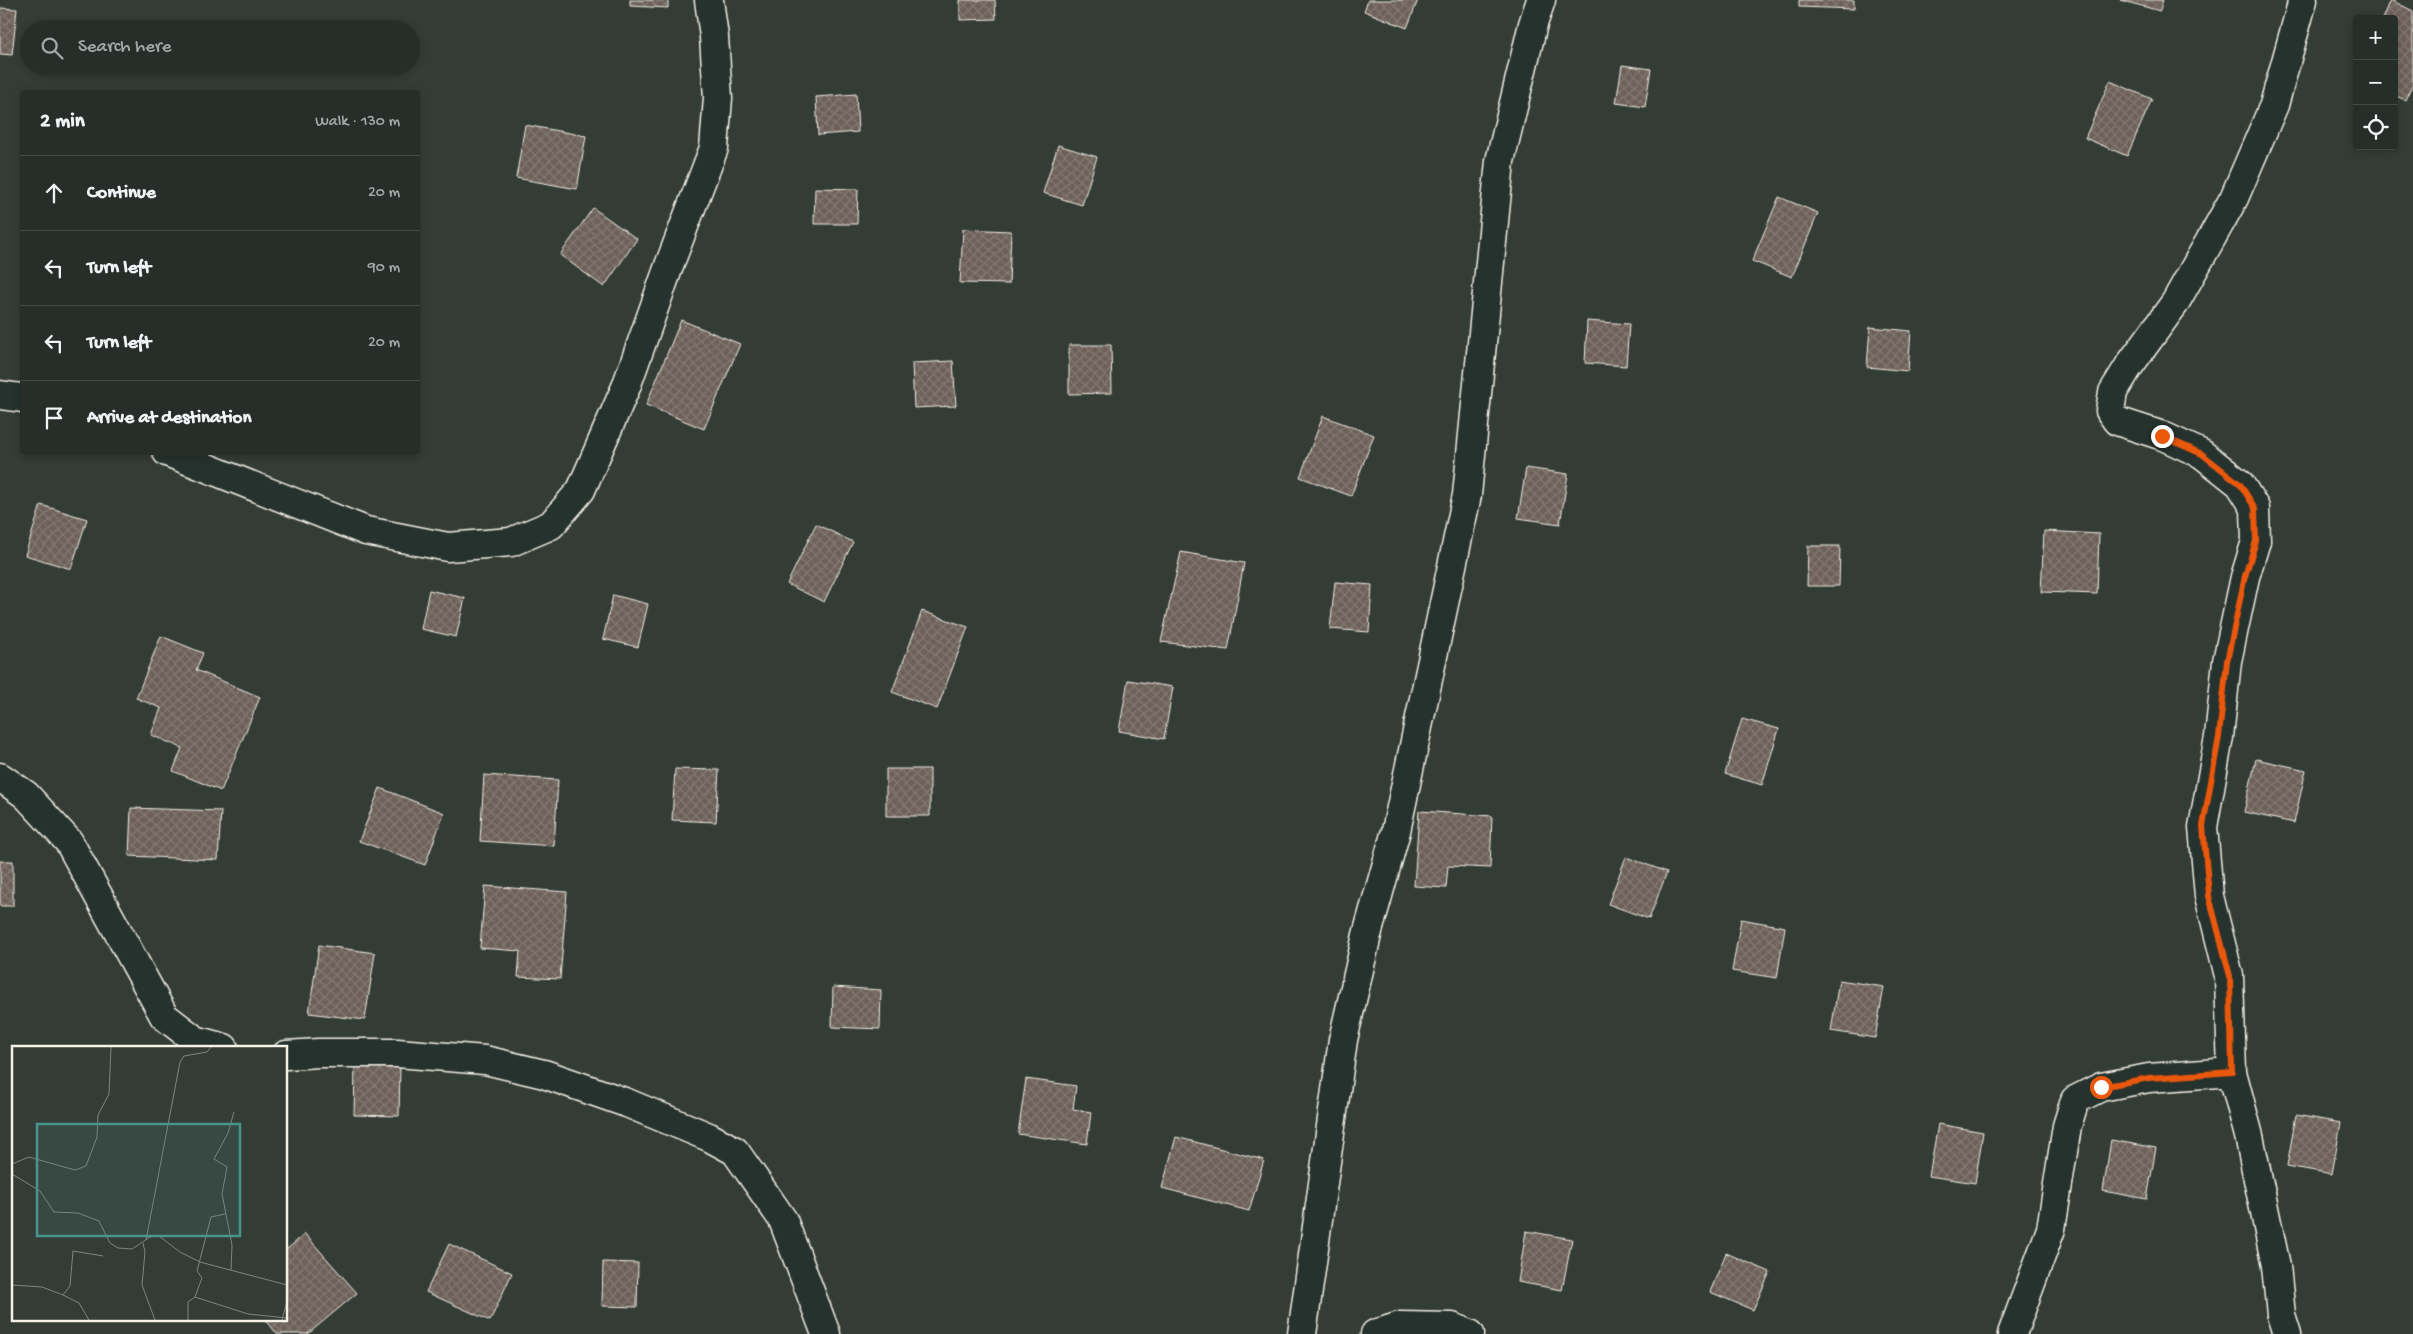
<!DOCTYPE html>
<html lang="en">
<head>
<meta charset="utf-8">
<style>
  body { margin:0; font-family:"Gochi Hand",sans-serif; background:#333934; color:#f1f3f6 }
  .controls { position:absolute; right:15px; top:15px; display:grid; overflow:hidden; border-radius:5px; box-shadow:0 2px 8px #0003 }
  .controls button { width:45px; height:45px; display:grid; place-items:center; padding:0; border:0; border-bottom:1px solid #434945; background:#272d28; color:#f1f3f6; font:25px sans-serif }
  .stop { position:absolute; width:15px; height:15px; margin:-11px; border:4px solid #ea580c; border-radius:50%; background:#fff }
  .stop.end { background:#ea580c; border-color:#fff; box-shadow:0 1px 5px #0008 }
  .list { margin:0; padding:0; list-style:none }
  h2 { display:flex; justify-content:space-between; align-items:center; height:65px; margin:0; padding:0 20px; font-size:21px }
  h2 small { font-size:16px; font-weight:400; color:#a4a8a8 }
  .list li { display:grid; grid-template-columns:32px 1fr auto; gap:15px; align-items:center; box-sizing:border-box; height:75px; padding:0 20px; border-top:1px solid #434945 }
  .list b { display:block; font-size:19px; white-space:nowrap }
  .list em { font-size:16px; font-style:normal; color:#a4a8a8 }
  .icon { flex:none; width:28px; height:28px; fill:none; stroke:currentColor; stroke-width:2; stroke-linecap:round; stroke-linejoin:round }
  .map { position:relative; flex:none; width:2413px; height:1334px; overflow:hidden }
  .search { position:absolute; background:#272d28; box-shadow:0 2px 8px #0003; left:20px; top:20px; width:400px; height:55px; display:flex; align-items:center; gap:12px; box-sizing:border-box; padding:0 18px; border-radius:28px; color:#a4a8a8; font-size:19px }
  .panel { position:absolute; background:#272d28; box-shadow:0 2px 8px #0003; left:20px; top:90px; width:400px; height:365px; border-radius:5px }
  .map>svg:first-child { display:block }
  .building { fill:url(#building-cross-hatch); stroke:#f4f1e8 }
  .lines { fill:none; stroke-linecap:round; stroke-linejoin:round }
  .minor-casing { stroke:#f4f1e8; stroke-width:31 }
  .minor { stroke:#26332d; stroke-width:28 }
  .route { stroke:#ea580c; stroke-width:6 }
  .inset-road { fill:none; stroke:#81847d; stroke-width:1 }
  .view { fill:#48958c; fill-opacity:0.15; stroke:#48958c; stroke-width:2.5 }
  .inset-edge { fill:none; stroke:#f4f1e8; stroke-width:2.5 }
</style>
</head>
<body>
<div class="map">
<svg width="2413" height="1334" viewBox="0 0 2413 1334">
  <defs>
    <pattern id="building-cross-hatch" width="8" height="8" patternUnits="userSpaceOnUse" patternTransform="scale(1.25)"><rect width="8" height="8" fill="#6d615a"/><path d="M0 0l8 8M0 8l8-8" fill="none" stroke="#827872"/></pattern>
  </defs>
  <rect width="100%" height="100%" fill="#343c36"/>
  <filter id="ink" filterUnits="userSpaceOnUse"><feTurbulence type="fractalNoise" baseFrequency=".02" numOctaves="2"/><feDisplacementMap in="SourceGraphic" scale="10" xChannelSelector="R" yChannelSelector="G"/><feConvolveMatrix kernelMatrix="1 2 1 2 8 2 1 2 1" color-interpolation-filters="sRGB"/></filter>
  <g filter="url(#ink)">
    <path class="building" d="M 630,0 L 668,0 L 668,8 L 630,6 Z
      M 960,0 L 995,0 L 996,19 L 960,20 Z
      M 1368,0 L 1418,0 L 1407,28 L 1364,11 Z
      M 1799,0 L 1854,0 L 1854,9 L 1799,7 Z
      M 2120,0 L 2163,0 L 2160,11 Z
      M 2391,0 L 2413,11 L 2413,83 L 2405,100 L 2394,95 L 2394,19 L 2383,19 Z
      M 0,8 L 17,9 L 12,55 L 0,54 Z
      M 1622,65 L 1651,69 L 1645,107 L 1616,103 Z
      M 2110,81 L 2152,99 L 2127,156 L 2085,138 Z
      M 856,94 L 858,132 L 818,135 L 816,97 Z
      M 525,125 L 586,136 L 577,189 L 516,178 Z
      M 1058,145 L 1097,157 L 1082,205 L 1043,193 Z
      M 815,188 L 858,189 L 857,224 L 814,224 Z
      M 1779,197 L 1818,213 L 1792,277 L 1752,261 Z
      M 593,208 L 637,239 L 604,287 L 560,255 Z
      M 963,229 L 1011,231 L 1009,284 L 960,283 Z
      M 681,320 L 740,344 L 704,429 L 646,405 Z
      M 1587,321 L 1629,324 L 1626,366 L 1585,363 Z
      M 1870,327 L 1911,331 L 1908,371 L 1867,367 Z
      M 1069,345 L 1111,345 L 1112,393 L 1069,394 Z
      M 953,361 L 956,406 L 914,408 L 912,363 Z
      M 1323,416 L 1374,435 L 1351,496 L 1300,477 Z
      M 1526,468 L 1568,474 L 1560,524 L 1518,518 Z
      M 41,505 L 87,519 L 71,569 L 25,555 Z
      M 816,524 L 853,542 L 824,602 L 787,584 Z
      M 2044,531 L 2099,534 L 2097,594 L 2041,592 Z
      M 1808,546 L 1840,546 L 1839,586 L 1807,586 Z
      M 1181,552 L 1244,563 L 1228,650 L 1161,642 Z
      M 1335,582 L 1372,585 L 1369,632 L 1330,629 Z
      M 429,590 L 465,598 L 456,637 L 421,629 Z
      M 613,595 L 648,604 L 638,647 L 603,639 Z
      M 922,611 L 968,627 L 937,709 L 892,692 Z
      M 161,636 L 203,653 L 196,670 L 260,697 L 221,791 L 173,771 L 182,748 L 151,735 L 161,708 L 136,698 Z
      M 1128,680 L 1173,687 L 1164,739 L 1119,731 Z
      M 1742,719 L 1779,729 L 1762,785 L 1725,774 Z
      M 2256,759 L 2306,770 L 2294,823 L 2244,812 Z
      M 675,769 L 719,770 L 716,822 L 672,820 Z
      M 886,769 L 930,769 L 930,816 L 886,816 Z
      M 484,775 L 558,780 L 554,846 L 480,841 Z
      M 380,788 L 444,813 L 425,865 L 359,841 Z
      M 131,808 L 221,811 L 218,860 L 129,856 Z
      M 1419,811 L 1492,816 L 1490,868 L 1448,866 L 1446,888 L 1414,886 Z
      M 1626,857 L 1667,872 L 1649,919 L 1608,904 Z
      M 0,861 L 13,861 L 13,906 L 0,906 Z
      M 485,886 L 567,892 L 560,979 L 518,977 L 520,951 L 480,948 Z
      M 1741,919 L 1785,927 L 1777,978 L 1732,971 Z
      M 319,945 L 375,953 L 365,1020 L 309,1013 Z
      M 1839,980 L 1884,987 L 1875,1038 L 1831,1031 Z
      M 833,987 L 881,990 L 880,1029 L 832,1027 Z
      M 355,1065 L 400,1066 L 399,1116 L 354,1115 Z
      M 1026,1079 L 1076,1086 L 1073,1109 L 1091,1112 L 1087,1144 L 1018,1134 Z
      M 2296,1115 L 2341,1123 L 2332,1174 L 2287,1166 Z
      M 1938,1124 L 1983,1132 L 1975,1183 L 1929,1176 Z
      M 1176,1137 L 1264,1160 L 1249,1211 L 1162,1188 Z
      M 2111,1140 L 2156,1148 L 2147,1199 L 2103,1191 Z
      M 1526,1231 L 1572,1239 L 1562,1290 L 1518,1282 Z
      M 305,1234 L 357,1293 L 308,1334 L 277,1334 L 266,1320 L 286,1320 L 286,1250 Z
      M 449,1244 L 512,1273 L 490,1321 L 426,1292 Z
      M 1726,1253 L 1770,1272 L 1753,1310 L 1710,1292 Z
      M 603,1262 L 638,1263 L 637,1307 L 602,1306 Z"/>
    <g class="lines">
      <defs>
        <path id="minor" d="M 0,395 L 22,398
          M 167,452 L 366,531 L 448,547 L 511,542 L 551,525 L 581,490 L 626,387 L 670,263 L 714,148 L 718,98 L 714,37 L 709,0
          M 0,777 L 26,795 L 69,842 L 164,1016 L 195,1040 L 224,1048
          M 286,1055 L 319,1053 L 397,1053 L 485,1060 L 544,1074 L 627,1103 L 709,1137 L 735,1151 L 783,1220 L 826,1334
          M 1302,1334 L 1343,1040 L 1367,935 L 1396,831 L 1467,495 L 1500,161 L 1533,24 L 1541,0
          M 1375,1334 L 1400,1326 L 1452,1327 L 1470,1334
          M 2012,1334 L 2051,1229 L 2067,1126 L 2075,1100 L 2101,1087 L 2149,1078 L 2232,1072
          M 2287,1334 L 2281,1315 L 2276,1266 L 2249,1136 L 2232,1072 L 2229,976 L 2209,896 L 2203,827 L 2219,737 L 2227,661 L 2245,577 L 2256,541 L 2255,508 L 2240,484 L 2202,454 L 2163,436 L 2117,421 L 2110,411 L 2113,392 L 2129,366 L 2175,303 L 2234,198 L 2274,105 L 2303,0"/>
      </defs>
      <use href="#minor" class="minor-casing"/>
      <use href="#minor" class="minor"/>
    </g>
  </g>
  <g class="lines" filter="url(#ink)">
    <path class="route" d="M 2101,1087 L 2149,1078 L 2232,1072 L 2230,976 L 2209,896 L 2203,826 L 2219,737 L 2227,661 L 2245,576 L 2256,541 L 2255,508 L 2240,484 L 2202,454 L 2162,436"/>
  </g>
  <g transform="translate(12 1046)">
    <rect width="275" height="275" fill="#343c36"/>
    <path class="inset-road" d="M 0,118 L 17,111 L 63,124 L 74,120 L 85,91 L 86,69 L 97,48 L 99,1M 0,128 L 28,145 L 42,166 L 66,167 L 87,175 L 98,197 L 106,202 L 120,203 L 138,191 L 147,190 L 168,206 L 188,216 L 275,239M 134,194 L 168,16 L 172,10 L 195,6 L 199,1M 131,197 L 133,206 L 130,239 L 143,274M 219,224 L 220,199 L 210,148 L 215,121 L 202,113 L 216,87 L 222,66M 0,239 L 30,241 L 51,249 L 67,257 L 77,274M 51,249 L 58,240 L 61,205 L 91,210M 183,251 L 190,232 L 185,225 L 199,171 L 213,168M 176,274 L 176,256 L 183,251 L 236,268 L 275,272M 270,274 L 275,255"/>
    <path class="view" d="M 25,78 L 228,78 L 228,190 L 25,190 Z"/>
    <rect width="275" height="275" class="inset-edge"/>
  </g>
</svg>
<div class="controls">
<button>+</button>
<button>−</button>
<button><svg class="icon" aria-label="locate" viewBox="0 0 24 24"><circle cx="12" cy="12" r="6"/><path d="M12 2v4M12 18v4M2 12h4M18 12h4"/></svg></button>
</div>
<div class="stop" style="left:2101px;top:1087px"></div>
<div class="stop end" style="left:2162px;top:436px"></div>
<div class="search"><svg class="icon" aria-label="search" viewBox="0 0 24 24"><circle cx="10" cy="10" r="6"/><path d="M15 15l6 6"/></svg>Search here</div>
<section class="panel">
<h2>2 min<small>Walk · 130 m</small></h2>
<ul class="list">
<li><svg class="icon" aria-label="ahead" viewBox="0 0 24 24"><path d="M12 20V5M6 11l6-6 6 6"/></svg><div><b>Continue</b></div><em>20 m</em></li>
<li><svg class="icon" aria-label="left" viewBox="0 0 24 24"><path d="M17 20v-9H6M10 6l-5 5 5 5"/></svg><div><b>Turn left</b></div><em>90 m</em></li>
<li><svg class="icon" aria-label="left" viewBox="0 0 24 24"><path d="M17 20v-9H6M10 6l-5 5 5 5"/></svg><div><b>Turn left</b></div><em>20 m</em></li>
<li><svg class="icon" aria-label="arrive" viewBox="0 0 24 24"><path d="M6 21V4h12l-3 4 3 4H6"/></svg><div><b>Arrive at destination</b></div></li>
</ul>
</section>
</div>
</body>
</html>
